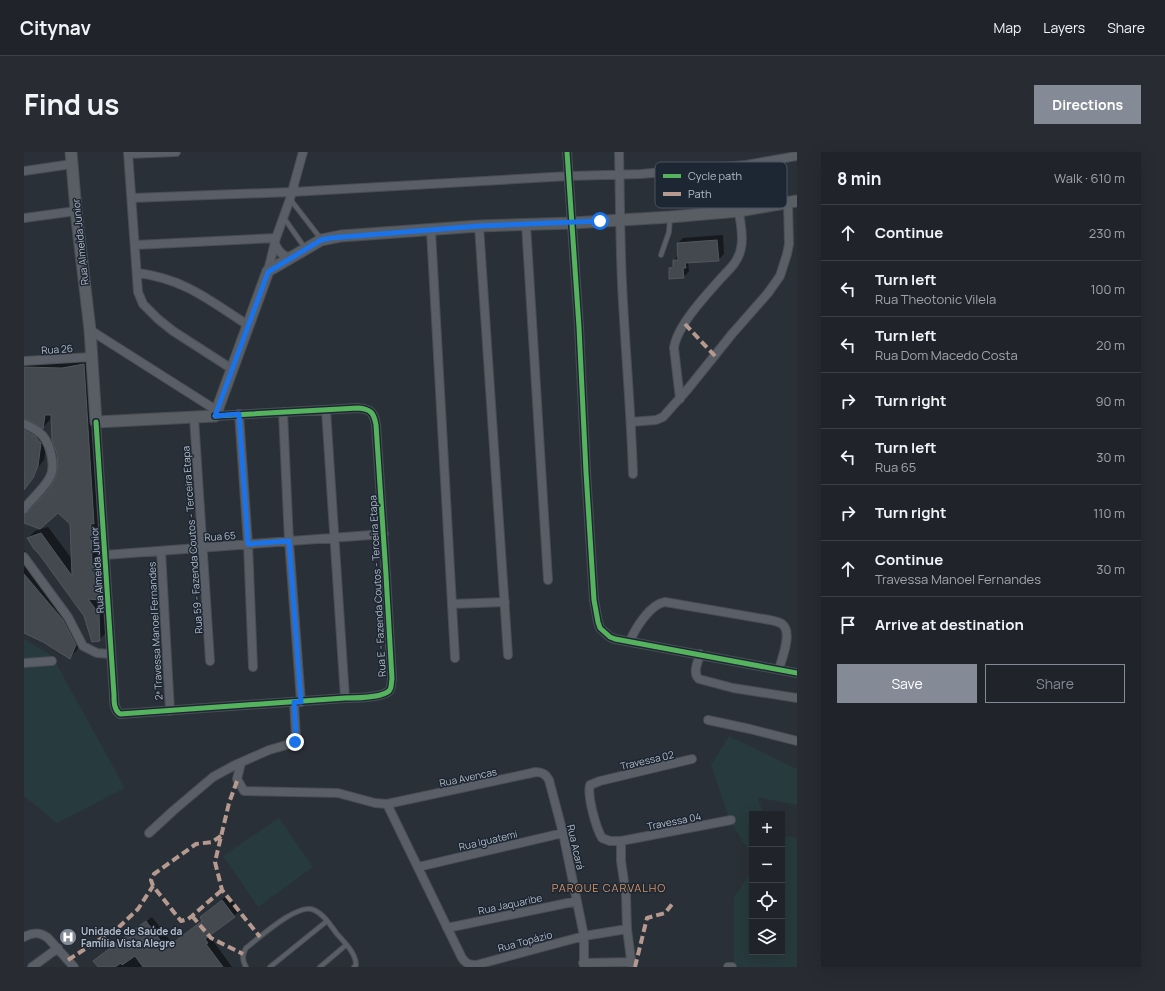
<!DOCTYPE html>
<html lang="en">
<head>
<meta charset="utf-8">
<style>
  body { margin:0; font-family:Manrope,sans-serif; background:#282c32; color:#f1f3f6 }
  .controls { position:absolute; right:12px; bottom:12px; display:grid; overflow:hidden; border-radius:0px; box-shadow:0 4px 16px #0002 }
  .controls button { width:36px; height:36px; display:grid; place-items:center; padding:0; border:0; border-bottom:1px solid #3d4147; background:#20242a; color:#f1f3f6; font:20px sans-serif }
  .stop { position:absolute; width:12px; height:12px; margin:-9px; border:3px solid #1a73e8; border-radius:50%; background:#fff }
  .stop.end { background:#1a73e8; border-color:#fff; box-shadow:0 1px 4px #0008 }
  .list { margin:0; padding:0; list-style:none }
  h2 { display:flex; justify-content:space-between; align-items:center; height:52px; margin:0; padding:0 16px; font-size:17px }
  h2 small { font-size:13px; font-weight:400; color:#a2a4a8 }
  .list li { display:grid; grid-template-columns:26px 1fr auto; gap:12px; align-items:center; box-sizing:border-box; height:56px; padding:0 16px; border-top:1px solid #3d4147 }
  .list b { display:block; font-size:15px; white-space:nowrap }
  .list p { margin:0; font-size:13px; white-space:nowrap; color:#a2a4a8 }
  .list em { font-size:13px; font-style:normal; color:#a2a4a8 }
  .actions { display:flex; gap:8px; padding:12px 16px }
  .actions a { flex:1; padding:9px 0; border:1px solid #848b96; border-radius:0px; text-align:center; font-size:14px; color:#848b96 }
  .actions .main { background:#848b96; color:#fff }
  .icon { flex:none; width:22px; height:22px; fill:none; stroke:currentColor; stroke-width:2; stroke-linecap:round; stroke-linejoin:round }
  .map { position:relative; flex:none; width:773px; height:815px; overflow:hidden; border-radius:0px }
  header { display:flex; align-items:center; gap:24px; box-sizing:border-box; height:56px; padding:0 20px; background:#20242a; border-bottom:1px solid #3d4147 }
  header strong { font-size:19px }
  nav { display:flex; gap:22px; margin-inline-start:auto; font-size:14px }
  .intro { display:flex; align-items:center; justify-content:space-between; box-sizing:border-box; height:96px; padding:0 24px }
  h1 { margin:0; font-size:28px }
  .button { padding:10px 18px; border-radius:0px; background:#848b96; color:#fff; font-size:14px; font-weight:700 }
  main { display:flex; gap:24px; padding:0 24px }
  aside { flex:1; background:#20242a; border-radius:0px; box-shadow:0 4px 16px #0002 }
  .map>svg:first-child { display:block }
  .green { fill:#273a3e }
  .shadow { fill:#0007 }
  .building { fill:#444950; stroke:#52575f }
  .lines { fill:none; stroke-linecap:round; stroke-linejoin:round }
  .service-casing { stroke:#484c53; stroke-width:6 }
  .minor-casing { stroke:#484c53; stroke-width:10 }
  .secondary-casing { stroke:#484c53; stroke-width:13 }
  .service { stroke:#5a5e66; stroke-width:4 }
  .minor { stroke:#5a5e66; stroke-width:8 }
  .secondary { stroke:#595d64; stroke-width:11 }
  .quiet { stroke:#b69a8f; stroke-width:4; stroke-dasharray:8 4; stroke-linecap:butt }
  .cycleway-casing { stroke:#1d2633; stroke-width:8 }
  .cycleway { stroke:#56b35d; stroke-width:5 }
  .route { stroke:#1a73e8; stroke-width:5 }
  .labels { text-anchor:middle; stroke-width:3; stroke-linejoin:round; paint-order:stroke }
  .street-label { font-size:10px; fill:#b4bcc9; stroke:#1d2633 }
  .poi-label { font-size:10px; font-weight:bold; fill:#b4bcc9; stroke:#1d2633; text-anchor:start }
  .neighbourhood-label { font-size:11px; letter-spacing:1px; fill:#d59563; stroke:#1d2633 }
  .key { fill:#1d2633; stroke:#4a5360; stroke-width:1 }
  .key-label { font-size:11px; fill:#b4bcc9 }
</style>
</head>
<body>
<header>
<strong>Citynav</strong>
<nav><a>Map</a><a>Layers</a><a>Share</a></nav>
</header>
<div class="intro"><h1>Find us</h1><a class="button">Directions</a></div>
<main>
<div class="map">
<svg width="773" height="815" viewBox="0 0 773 815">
  <rect width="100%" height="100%" fill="#2a3038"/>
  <path class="green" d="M 0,487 L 28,504 L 101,636 L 33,671 L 0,644 Z
    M 705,584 L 773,617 L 773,653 L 733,645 L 740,662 L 728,662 L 728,704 L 706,669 L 687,613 Z
    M 255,666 L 289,715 L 234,755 L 199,704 Z
    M 758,683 L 773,686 L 773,815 L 710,815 L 710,745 L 728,718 L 728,800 L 758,800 Z"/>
  <path class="shadow" d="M 699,83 L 700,102 L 694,108 L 666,110 L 664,111 L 665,119 L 660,125 L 646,116 L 650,112 L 650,108 L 655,103 L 654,91 L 659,86 Z
    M 67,206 L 77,363 L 74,366 L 75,406 L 78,407 L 83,440 L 76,447 L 82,455 L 83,480 L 75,488 L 61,463 L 4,386 L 11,379 L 24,375 L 48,407 L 47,372 L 26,337 L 34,322 L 35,309 L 29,288 L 28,263 L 27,263 L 26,268 L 19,275 L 0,265 L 0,210 Z
    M 0,267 L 19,277 L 24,284 L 20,308 L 5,326 L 0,339 Z
    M 0,398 L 13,422 L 46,461 L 59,485 L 53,498 L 46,505 L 20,489 L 0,480 Z
    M 204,743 L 216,759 L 186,782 L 188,785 L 187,786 L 208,815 L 75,815 L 76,804 L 128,765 L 148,791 L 179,768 L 177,765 L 182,760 Z"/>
  <path class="building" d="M 693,88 L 695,109 L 661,111 L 662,116 L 659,116 L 660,126 L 645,127 L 645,116 L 649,115 L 649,108 L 654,108 L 653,91 Z
    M 60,212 L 70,372 L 67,371 L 68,413 L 71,414 L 73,421 L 76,448 L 64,447 L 75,462 L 76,489 L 68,490 L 60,464 L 15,402 L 10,397 L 3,386 L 17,381 L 48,424 L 46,372 L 34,361 L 16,377 L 0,371 L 0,362 L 4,360 L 25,337 L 31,327 L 34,315 L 33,302 L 28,288 L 27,263 L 21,263 L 19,277 L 10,271 L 0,267 L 0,215 L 38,216 Z
    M 0,278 L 11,284 L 17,291 L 14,314 L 9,326 L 0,338 Z
    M 0,422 L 39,468 L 52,493 L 46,507 L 19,490 L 0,481 Z
    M 198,748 L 211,765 L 181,787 L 184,791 L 182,792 L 199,815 L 119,815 L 111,804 L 98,813 L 97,811 L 91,815 L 74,815 L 69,809 L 122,769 L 142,796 L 178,769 L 176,765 Z"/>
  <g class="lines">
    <defs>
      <path id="service" d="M 266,47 L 297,87
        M 260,66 L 281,96
        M 637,103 L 645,80 L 646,65
        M 222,815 C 218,808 218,803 222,796 C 235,786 274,750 290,758 C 300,762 307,774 313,782 C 321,791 332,801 332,813 L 330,815
        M 246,815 L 303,769
        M 296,815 L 322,793"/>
      <path id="minor" d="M 104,0 L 114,140 L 119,152 L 134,167 L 149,179 L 208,217
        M 543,0 L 555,175 L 562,320 L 570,448 L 574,470 L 576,476 L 586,485 L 591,487 L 773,521
        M 595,0 C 596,44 596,87 598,131 C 601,195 607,258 609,322
        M 104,2 L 152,0
        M 0,19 L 48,12
        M 108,46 L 268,40 L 545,24 L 617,22 L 722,13 L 773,4
        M 0,66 L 52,59
        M 502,72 L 524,428
        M 455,74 L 484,503
        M 407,79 L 431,506
        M 251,92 C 255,100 258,103 266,106
        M 111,93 L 252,86
        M 244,119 L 252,86 L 266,47 L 279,0
        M 114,121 C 161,127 186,149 224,173
        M 66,178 L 192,258
        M 0,209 L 67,205
        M 656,247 L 650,196 C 653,173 684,141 699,124 C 707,116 715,108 717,96 C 720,84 716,71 715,59
        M 302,258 L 321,546
        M 259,260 L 265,389 L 277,550
        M 215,262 L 224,392 L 229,515
        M 170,265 L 186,509
        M 72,270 L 90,543 C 90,550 90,558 96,562 L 321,546 C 332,546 357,546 365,539 C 368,536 367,531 368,527 L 362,423 L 352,273 C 350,261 347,257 334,256 L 191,264
        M 607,270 L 632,268 L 639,265 L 663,238 L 708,182 L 744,141 L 756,124 L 763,102 L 765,92 L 764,52
        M 0,272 C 7,275 14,278 19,284 C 26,293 32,314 26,325 C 20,337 8,346 0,357
        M 137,399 L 146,559
        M 81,403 L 360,382
        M 0,405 L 44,465 L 59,494 L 73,501 L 87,502
        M 428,452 L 481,450
        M 606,489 C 611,477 626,452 641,450 L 746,468 C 750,469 755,470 758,472 C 769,480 758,506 755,517
        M 676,502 C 674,510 668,521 675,527 L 709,536 L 773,546
        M 0,511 L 28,509
        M 684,568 L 726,577 L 773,589
        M 668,607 L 576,629 L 566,633 C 563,644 572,676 578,686 L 586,689 L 597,689 L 707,668
        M 217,611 L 213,627 L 220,639 L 314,641 L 351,651 L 363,652 L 512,620 C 518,620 522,622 525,628 L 539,681 L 560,784 L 560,815
        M 363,652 L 438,806 C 442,812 446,813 452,813 L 560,784 L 603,777
        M 125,681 L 150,658 L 189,625 L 211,613 L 245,598 L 269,591 L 272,586 L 270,550
        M 597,689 L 597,709 L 602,743 L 603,777 L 608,815
        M 394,715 L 539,681
        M 423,776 L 553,749
        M 0,785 C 9,780 16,780 24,786 L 50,815
        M 559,811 L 607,810
        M 8,815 L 34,796
        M 704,815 L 708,815"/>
      <path id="secondary" d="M 47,0 L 52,59 L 66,178 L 72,270 L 191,264 L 244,119 L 297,88 L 317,84 L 455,74 L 548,71 L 646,65 L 715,59 L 773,49"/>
    </defs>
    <use href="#service" class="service-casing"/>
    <use href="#minor" class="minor-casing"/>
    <use href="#secondary" class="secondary-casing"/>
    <use href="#service" class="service"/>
    <use href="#minor" class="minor"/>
    <use href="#secondary" class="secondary"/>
    <path class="quiet" d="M 661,172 L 691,204
      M 213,629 L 205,651 L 191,710 L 198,738 L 236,785
      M 197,684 L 188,690 L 172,692 L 130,722 L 127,728 L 129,734 L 157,769 L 164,767 L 168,764 L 198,738
      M 168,764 L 187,786 L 219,802
      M 44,808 L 95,775 L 114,757 L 129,734
      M 611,815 L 623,766 L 641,761 L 649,751"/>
    <defs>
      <path id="cycleway" d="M 543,0 L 555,175 L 562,320 L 570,448 L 574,470 L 576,476 L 586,485 L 591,487 L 773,521
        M 72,270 L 90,543 C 90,550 90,558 96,562 L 321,546 C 332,546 357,546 365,539 C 368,536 367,531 368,527 L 362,423 L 352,273 C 350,261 347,257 334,256 L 191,264"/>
    </defs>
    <use href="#cycleway" class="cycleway-casing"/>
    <use href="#cycleway" class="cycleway"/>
  </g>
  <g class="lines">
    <path class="route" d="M 271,590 L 272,586 L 270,550 L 277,550 L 265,389 L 224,392 L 215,262 L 191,264 L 244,120 L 297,88 L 306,86 L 455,74 L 576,69"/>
  </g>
  <defs>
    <symbol id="hospital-disc" viewBox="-11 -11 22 22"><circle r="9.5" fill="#848b96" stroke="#1d2633"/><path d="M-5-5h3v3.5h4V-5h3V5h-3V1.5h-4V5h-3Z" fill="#fff"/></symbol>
  </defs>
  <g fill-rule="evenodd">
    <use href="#hospital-disc" x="34" y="775" width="20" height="20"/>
  </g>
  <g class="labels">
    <g class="street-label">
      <text transform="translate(56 90) rotate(-96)" y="4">Rua Almeida Junior</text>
      <text transform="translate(33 197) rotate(-4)" y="4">Rua 26</text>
      <text transform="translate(196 384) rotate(-4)" y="4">Rua 65</text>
      <text transform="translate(168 388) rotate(-94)" y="4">Rua 59 - Fazenda Coutos - Terceira Etapa</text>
      <text transform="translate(73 418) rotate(-94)" y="4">Rua Almeida Junior</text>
      <text transform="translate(353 434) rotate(-93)" y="4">Rua E - Fazenda Coutos - Terceira Etapa</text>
      <text transform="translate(131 479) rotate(-93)" y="4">2ª Travessa Manoel Fernandes</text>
      <text transform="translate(623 608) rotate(-13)" y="4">Travessa 02</text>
      <text transform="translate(444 625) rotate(-12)" y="4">Rua Avencas</text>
      <text transform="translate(650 669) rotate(-11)" y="4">Travessa 04</text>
      <text transform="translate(464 688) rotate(-13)" y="4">Rua Iguatemi</text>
      <text transform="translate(552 695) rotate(77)" y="4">Rua Acará</text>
      <text transform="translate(486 752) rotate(-12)" y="4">Rua Jaquaribe</text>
      <text transform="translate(501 789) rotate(-15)" y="4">Rua Topázio</text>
    </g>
    <g class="poi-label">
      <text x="57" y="783">Unidade de Saúde da<tspan x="57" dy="12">Família Vista Alegre</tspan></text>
    </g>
    <g class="neighbourhood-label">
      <text x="585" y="740">PARQUE CARVALHO</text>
    </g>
  </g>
  <rect x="631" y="10" width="132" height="46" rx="6" class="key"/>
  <rect x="639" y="22" width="18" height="4" fill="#56b35d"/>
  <rect x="639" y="40" width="18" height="4" fill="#b69a8f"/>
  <g class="key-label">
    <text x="664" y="28">Cycle path</text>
    <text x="664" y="46">Path</text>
  </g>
</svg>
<div class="controls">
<button>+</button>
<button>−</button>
<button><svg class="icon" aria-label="locate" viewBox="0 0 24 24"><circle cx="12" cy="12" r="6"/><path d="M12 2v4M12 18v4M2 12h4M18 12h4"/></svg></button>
<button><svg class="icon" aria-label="layers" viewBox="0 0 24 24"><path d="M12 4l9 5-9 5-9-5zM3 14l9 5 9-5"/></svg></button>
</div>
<div class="stop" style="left:576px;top:69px"></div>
<div class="stop end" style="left:271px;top:590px"></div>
</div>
<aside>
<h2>8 min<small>Walk · 610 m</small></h2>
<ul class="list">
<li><svg class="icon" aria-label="ahead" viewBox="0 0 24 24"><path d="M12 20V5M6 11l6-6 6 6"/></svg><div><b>Continue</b></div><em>230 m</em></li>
<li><svg class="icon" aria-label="left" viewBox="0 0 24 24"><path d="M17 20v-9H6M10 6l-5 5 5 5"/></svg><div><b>Turn left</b><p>Rua Theotonic Vilela</p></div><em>100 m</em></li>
<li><svg class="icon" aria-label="left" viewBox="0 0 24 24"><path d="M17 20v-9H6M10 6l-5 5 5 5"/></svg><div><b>Turn left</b><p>Rua Dom Macedo Costa</p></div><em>20 m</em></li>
<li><svg class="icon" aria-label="right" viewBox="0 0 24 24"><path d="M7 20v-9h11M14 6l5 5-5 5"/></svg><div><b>Turn right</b></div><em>90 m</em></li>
<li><svg class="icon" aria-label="left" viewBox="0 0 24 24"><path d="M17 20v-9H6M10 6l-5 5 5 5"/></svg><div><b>Turn left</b><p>Rua 65</p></div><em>30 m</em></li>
<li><svg class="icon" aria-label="right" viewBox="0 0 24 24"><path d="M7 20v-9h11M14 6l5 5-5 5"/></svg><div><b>Turn right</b></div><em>110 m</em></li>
<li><svg class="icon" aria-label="ahead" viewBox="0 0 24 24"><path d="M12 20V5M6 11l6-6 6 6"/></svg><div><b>Continue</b><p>Travessa Manoel Fernandes</p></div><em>30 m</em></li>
<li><svg class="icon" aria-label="arrive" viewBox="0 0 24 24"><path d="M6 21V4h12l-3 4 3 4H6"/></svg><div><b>Arrive at destination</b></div></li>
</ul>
<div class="actions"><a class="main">Save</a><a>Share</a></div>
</aside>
</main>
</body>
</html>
